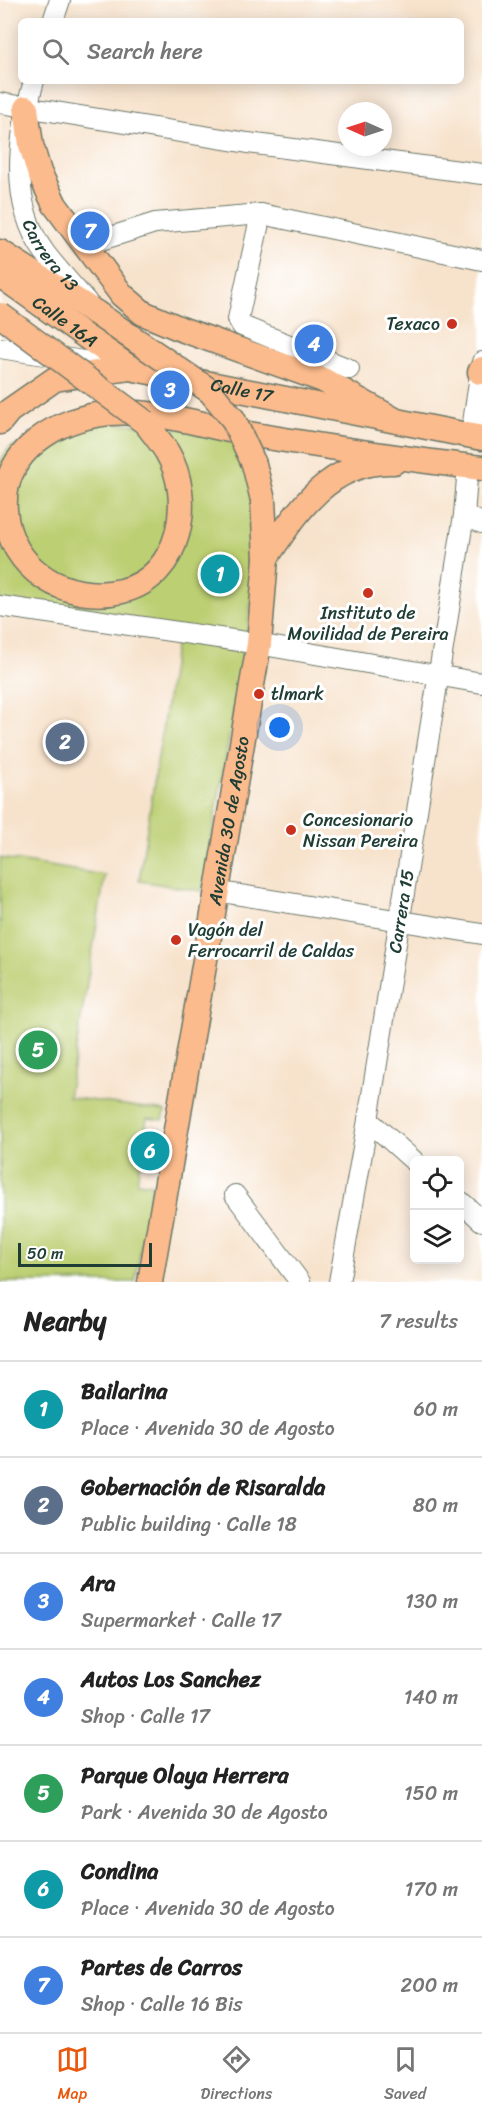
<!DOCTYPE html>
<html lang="en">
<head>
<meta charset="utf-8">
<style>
  body { margin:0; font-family:Sriracha,sans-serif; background:#f6f6f6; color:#222 }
  .controls { position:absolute; right:18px; bottom:18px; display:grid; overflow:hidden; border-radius:9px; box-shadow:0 3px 15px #0003 }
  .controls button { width:54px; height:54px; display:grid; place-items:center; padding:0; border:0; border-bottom:2px solid #e0e0e0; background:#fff; color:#222; font:30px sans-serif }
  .compass { position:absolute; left:338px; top:102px; width:54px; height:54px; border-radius:50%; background:#fff; box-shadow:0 3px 15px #0003; rotate:273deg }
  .scale { position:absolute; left:18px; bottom:15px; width:134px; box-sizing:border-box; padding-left:6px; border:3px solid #1f3d34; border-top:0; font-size:16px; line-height:21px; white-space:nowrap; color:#1f3d34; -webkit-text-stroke:4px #fff; paint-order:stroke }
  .you { position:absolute; left:280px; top:728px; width:21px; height:21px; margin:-15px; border:4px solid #fff; border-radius:50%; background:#1a73e8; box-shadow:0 0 0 9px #1a73e833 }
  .badge { display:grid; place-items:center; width:39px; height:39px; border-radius:50%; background:#ea580c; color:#fff; font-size:20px; font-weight:700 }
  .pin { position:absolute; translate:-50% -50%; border:3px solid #fff; box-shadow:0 2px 6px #0006 }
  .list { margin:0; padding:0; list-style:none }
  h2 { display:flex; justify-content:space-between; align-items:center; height:78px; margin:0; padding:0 24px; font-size:26px }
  h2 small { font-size:20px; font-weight:400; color:#767676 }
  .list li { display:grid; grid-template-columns:39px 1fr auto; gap:18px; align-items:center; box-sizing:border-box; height:96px; padding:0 24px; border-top:2px solid #e0e0e0 }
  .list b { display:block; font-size:22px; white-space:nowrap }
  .list p { margin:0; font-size:20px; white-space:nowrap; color:#767676 }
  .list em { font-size:20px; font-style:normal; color:#767676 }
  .icon { flex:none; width:33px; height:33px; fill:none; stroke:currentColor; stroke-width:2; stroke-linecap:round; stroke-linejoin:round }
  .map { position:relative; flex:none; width:482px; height:1282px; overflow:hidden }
  .search { position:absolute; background:#fff; box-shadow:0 3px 15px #0003; left:18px; right:18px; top:18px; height:66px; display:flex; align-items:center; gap:15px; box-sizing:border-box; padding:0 21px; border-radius:9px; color:#767676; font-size:22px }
  .sheet { height:750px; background:#fff }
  nav { display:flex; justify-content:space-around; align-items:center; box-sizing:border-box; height:84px; border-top:2px solid #e0e0e0; background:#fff; font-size:16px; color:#767676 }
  nav a { display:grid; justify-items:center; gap:3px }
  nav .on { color:#ea580c }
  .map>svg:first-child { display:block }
  .green { fill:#bccf72; stroke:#6e8653; stroke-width:1.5 }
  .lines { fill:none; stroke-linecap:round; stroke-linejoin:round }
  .minor-casing { stroke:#6b7769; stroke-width:22 }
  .major-casing { stroke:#6b7769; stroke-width:27 }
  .minor { stroke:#fff; stroke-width:20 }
  .major { stroke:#fbbb8c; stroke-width:24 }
  .major-bridge-casing { stroke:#6b7769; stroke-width:27; stroke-linecap:butt }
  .major-bridge { stroke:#fbbb8c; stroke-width:24 }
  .poi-dot { fill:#c8321e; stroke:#fff; stroke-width:2 }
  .labels { text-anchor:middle; stroke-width:6; stroke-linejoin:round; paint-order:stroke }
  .street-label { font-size:18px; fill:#1f3d34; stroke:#fff }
  .poi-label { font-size:18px; fill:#1f3d34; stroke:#fff; text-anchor:start }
</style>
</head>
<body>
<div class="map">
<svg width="482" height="1282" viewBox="0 0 482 1282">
  <rect width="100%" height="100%" fill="#fff"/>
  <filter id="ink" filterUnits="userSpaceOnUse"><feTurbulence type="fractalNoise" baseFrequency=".0167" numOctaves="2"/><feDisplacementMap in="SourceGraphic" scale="12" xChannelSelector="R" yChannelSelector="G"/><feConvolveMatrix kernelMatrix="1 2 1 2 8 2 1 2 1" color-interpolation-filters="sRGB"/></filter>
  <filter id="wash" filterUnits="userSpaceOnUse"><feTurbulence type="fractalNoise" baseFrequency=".008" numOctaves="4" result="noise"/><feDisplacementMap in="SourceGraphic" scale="24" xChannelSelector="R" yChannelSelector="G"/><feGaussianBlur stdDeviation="1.35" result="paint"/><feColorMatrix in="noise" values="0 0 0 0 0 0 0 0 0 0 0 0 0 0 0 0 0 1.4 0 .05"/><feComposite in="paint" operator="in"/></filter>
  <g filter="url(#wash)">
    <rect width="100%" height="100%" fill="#f7e2cb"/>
    <path class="green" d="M 75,420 L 239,432 L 263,500 L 246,642 L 202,891 L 139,881 L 177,634 L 0,606 L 0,460 L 10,447 L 34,440 Z
      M 0,858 L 105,875 L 68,1097 L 165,1111 L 163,1120 L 147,1118 L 137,1182 L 152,1184 L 135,1282 L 0,1282 Z"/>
  </g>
  <g filter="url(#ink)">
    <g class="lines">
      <defs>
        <g id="minor">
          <path d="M 53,21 L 60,0"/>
          <path id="s1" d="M 34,81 C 18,136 9,204 45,253 C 58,270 73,286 87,302"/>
          <path d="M 0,103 L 248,143 L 482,174"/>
          <path d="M 261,214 L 238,319 L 242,326 L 349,369"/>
          <path d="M 85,245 L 155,223 L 261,214 L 482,260"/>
          <path d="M 0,348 L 115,366"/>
          <path d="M 471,436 L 482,362"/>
          <path d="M 464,515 L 482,523"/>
          <path d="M 0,606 L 246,642 L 482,683"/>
          <path d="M 215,891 L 482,934"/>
          <path d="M 368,1120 L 414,1161"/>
          <path d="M 235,1195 L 300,1282"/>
          <path d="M 460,1201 L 482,1221"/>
          <path id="s2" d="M 339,1282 L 368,1120 L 464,515 L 468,466"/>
        </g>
        <g id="major">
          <path d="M 26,108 L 31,145 L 39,172 L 55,205 L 122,295 L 143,313 L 181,329 L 323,380 L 393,419"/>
          <path d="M 0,252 L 96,313"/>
          <path id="s3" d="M 0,275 L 130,368"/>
          <path d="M 480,372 L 482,369"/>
          <path id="s4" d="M 0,422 L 9,411 L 55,379 L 130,368 L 482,438"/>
          <path d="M 146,423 C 153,433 161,442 167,452 C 195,499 181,577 122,591 C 66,604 9,569 5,510 C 1,450 58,418 110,413 C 155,409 204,426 249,434 C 326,447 404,459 482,468"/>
          <path d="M 266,558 C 297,511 331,459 394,462"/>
          <path id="s5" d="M 150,1282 L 259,644 L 266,558 L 263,500"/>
        </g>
      </defs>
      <use href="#minor" class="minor-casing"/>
      <use href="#major" class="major-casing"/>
      <use href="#minor" class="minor"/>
      <use href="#major" class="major"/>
      <defs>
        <path id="major-bridge" d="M 96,313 L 210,391 L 233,419 L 254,464 L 263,500
          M 0,315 L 146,423"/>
      </defs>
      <use href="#major-bridge" class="major-bridge-casing"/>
      <use href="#major-bridge" class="major-bridge"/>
    </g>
  </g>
  <g class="poi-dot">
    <circle cx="452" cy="324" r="6"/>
    <circle cx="368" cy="593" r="6"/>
    <circle cx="259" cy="694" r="6"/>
    <circle cx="291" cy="830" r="6"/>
    <circle cx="176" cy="940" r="6"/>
  </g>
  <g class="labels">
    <g class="street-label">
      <text dy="6" stroke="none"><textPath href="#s1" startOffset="183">Carrera 13</textPath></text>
      <text dy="6" stroke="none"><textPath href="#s3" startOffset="80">Calle 16A</textPath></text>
      <text dy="6" stroke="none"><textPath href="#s4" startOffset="260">Calle 17</textPath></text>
      <text dy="6" stroke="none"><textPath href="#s5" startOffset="468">Avenida 30 de Agosto</textPath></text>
      <text dy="6" stroke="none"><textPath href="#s2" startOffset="376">Carrera 15</textPath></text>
    </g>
    <g class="poi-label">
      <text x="440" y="330" text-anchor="end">Texaco</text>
      <text x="368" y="619" text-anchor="middle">Instituto de<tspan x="368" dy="21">Movilidad de Pereira</tspan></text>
      <text x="271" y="700">tlmark</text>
      <text x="303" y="826">Concesionario<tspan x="303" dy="21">Nissan Pereira</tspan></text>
      <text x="188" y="936">Vagón del<tspan x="188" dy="21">Ferrocarril de Caldas</tspan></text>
    </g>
  </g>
</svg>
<div class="controls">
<button><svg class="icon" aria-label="locate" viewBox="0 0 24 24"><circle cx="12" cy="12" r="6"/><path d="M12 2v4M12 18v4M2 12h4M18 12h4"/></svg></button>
<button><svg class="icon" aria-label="layers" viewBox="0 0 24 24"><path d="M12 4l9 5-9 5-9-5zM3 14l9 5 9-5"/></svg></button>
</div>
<svg class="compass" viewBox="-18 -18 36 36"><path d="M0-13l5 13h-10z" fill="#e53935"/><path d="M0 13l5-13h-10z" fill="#767676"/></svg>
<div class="scale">50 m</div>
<div class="you"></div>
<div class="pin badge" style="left:220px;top:574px;background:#0f9aa8">1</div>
<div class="pin badge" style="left:65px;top:742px;background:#5c6f8a">2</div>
<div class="pin badge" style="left:170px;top:390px;background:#3f7fe0">3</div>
<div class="pin badge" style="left:314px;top:344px;background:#3f7fe0">4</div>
<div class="pin badge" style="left:38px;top:1050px;background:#2e9e5b">5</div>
<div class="pin badge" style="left:150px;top:1151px;background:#0f9aa8">6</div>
<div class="pin badge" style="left:90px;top:231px;background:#3f7fe0">7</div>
<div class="search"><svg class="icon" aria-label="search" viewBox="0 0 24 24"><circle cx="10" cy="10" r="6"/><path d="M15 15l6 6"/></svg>Search here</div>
</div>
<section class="sheet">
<h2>Nearby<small>7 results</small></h2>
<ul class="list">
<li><span class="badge" style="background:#0f9aa8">1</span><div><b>Bailarina</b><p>Place · Avenida 30 de Agosto</p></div><em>60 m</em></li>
<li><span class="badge" style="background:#5c6f8a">2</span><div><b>Gobernación de Risaralda</b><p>Public building · Calle 18</p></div><em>80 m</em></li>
<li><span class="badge" style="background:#3f7fe0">3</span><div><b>Ara</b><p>Supermarket · Calle 17</p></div><em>130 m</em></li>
<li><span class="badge" style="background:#3f7fe0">4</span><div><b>Autos Los Sanchez</b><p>Shop · Calle 17</p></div><em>140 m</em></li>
<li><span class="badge" style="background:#2e9e5b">5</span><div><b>Parque Olaya Herrera</b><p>Park · Avenida 30 de Agosto</p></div><em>150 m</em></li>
<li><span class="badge" style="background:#0f9aa8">6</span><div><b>Condina</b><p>Place · Avenida 30 de Agosto</p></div><em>170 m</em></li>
<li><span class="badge" style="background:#3f7fe0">7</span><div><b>Partes de Carros</b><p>Shop · Calle 16 Bis</p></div><em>200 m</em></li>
</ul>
</section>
<nav>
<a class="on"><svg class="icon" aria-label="map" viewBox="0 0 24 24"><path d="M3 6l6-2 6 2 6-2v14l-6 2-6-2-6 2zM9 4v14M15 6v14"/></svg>Map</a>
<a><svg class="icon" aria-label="directions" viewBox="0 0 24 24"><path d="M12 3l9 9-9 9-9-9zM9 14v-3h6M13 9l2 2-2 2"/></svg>Directions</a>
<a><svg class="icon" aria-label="saved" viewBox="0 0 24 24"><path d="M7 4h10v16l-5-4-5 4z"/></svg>Saved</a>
</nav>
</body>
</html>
